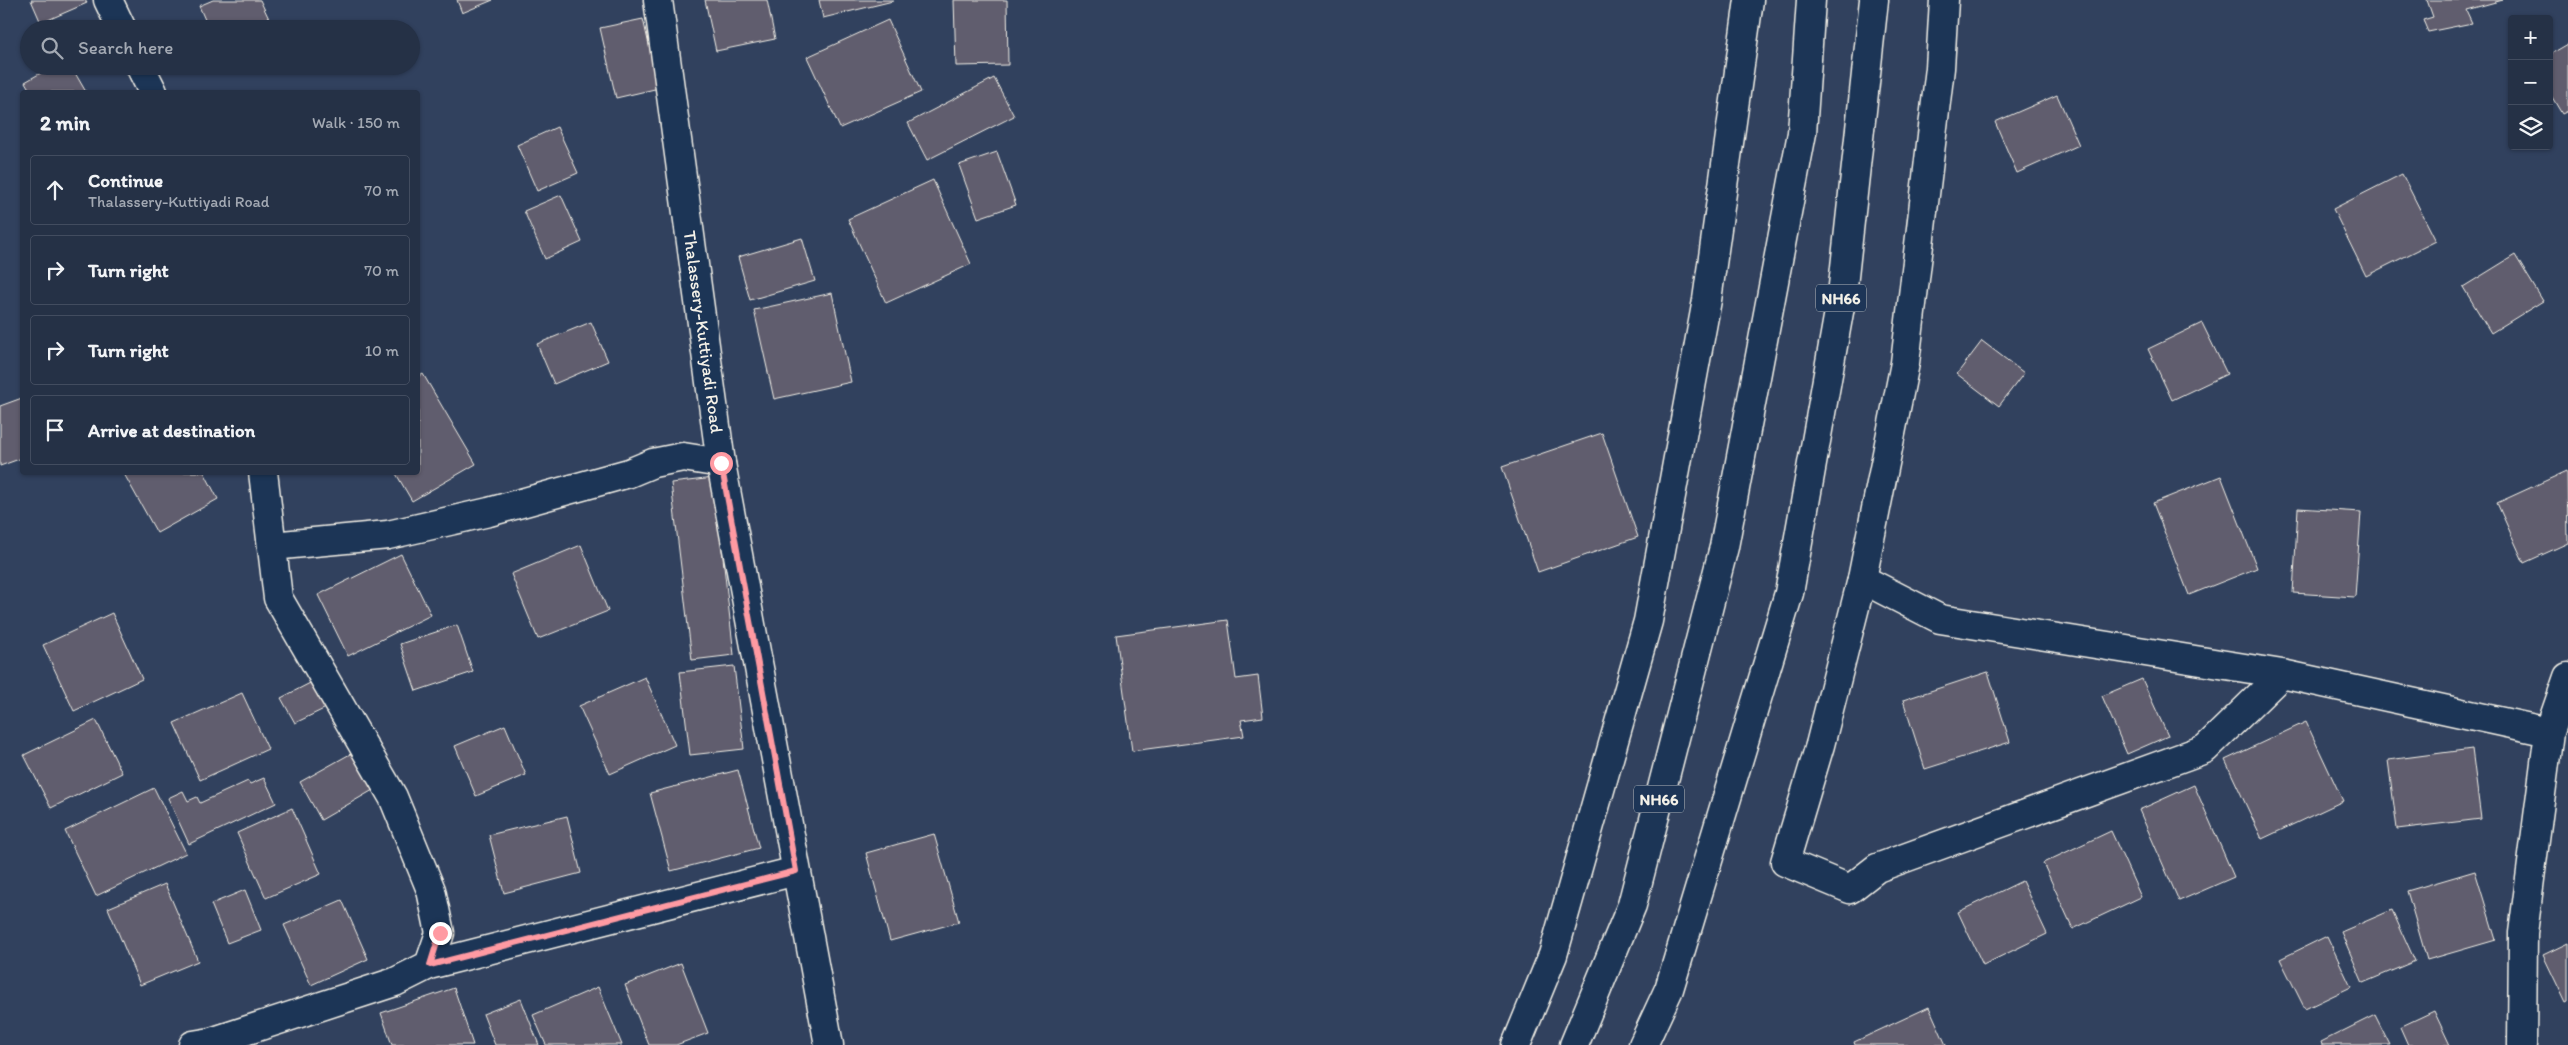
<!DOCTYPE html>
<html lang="en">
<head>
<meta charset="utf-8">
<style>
  body { margin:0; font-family:Itim,sans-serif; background:#2d394d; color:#f1f3f6 }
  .controls { position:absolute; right:15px; top:15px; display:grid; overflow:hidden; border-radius:5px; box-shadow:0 1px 4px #0004 }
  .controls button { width:45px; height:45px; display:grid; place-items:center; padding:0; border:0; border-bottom:1px solid #424c5f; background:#253146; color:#f1f3f6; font:25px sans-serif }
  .stop { position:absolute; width:15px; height:15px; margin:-11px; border:4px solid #ff9aa2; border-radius:50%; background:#fff }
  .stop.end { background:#ff9aa2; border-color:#fff; box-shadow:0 1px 5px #0008 }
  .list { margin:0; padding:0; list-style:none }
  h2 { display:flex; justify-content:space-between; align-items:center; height:65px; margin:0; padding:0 20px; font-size:21px }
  h2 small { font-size:16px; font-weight:400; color:#a3a9b3 }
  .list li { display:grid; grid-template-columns:32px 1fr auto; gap:15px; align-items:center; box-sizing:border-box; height:70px; margin:0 10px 10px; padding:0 10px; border:1px solid #424c5f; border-radius:5px }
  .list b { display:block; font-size:19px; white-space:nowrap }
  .list p { margin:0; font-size:16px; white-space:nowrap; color:#a3a9b3 }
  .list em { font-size:16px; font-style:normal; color:#a3a9b3 }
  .icon { flex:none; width:28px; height:28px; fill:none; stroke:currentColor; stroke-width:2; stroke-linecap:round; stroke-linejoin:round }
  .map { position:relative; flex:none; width:2568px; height:1045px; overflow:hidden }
  .search { position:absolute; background:#253146; box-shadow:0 1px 4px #0004; left:20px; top:20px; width:400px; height:55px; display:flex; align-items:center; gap:12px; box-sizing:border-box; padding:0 18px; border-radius:28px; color:#a3a9b3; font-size:19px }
  .panel { position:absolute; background:#253146; box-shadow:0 1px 4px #0004; left:20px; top:90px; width:400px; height:385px; border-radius:5px }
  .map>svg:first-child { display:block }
  .building { fill:#615d6e; stroke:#f4f1e8 }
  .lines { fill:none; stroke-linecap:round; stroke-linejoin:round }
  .minor-casing { stroke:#f4f1e8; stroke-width:31 }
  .tertiary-casing { stroke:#f4f1e8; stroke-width:31 }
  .primary-casing { stroke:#f4f1e8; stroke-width:31 }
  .trunk-casing { stroke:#f4f1e8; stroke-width:31 }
  .minor { stroke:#1d3557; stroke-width:28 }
  .tertiary { stroke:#1d3557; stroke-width:28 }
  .primary { stroke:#1d3557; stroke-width:28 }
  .trunk { stroke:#1d3557; stroke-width:28 }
  .route { stroke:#ff9aa2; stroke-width:6 }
  .labels { text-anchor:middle; stroke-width:4; stroke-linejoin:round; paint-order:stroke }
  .shield { fill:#1d3557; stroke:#b4b9bc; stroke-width:1 }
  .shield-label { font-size:16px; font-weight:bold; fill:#f4f1e8 }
  .street-label { font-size:18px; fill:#f4f1e8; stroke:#1d3557 }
</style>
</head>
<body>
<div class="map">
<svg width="2568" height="1045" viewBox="0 0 2568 1045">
  <rect width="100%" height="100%" fill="#31415e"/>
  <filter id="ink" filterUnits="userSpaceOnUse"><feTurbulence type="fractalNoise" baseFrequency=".02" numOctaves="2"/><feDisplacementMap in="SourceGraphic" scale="10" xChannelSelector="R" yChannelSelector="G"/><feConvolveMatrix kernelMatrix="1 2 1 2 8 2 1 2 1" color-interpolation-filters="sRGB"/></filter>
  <g filter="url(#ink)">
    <path class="building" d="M 31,0 L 85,0 L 87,3 L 41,23 Z
      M 213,0 L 260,0 L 271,23 L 258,29 L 209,29 L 199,6 Z
      M 457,0 L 493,0 L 462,13 Z
      M 705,0 L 767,0 L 775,39 L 716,51 Z
      M 819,0 L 893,0 L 893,1 L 823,18 Z
      M 954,0 L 1007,0 L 1008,65 L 956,66 Z
      M 2427,0 L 2503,0 L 2466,10 L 2472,23 L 2428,32 L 2423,20 L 2433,17 Z
      M 643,19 L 659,88 L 616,98 L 600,28 Z
      M 888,20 L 921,92 L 840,128 L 807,57 Z
      M 2568,44 L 2568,111 L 2562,114 L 2549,92 L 2549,55 Z
      M 53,66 L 71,66 L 86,92 L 31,92 L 25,82 Z
      M 994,78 L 1014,116 L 927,160 L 908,123 Z
      M 2057,95 L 2079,145 L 2017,173 L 1995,122 Z
      M 557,127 L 578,173 L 537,191 L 517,145 Z
      M 997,152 L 1016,205 L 978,218 L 959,165 Z
      M 2402,174 L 2436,241 L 2366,276 L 2333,209 Z
      M 933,180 L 971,264 L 886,303 L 848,219 Z
      M 561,195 L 582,242 L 545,259 L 524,211 Z
      M 802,238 L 815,281 L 750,300 L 738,257 Z
      M 2515,255 L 2543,301 L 2491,333 L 2463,287 Z
      M 832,293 L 851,382 L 774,399 L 754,310 Z
      M 591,322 L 608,361 L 554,384 L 537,344 Z
      M 2202,323 L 2227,374 L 2172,400 L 2148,349 Z
      M 1982,341 L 2024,373 L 1999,406 L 1957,374 Z
      M 423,374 L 476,464 L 412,501 L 395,472 L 418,472 L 418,377 Z
      M 22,398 L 22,458 L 0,466 L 0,406 Z
      M 1602,433 L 1638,537 L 1538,572 L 1502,467 Z
      M 2567,471 L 2568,543 L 2524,563 L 2497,503 Z
      M 123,472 L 204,472 L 218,499 L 157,533 Z
      M 2221,476 L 2257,568 L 2189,595 L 2153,503 Z
      M 714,478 L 734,655 L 692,660 L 671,483 Z
      M 2298,508 L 2361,512 L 2355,597 L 2293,593 Z
      M 581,545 L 608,611 L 538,639 L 511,574 Z
      M 401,554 L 431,615 L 348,656 L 318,595 Z
      M 112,613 L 142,679 L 74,711 L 43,645 Z
      M 1228,620 L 1236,679 L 1258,676 L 1263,717 L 1241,720 L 1244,736 L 1132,751 L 1116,635 Z
      M 457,625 L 473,672 L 416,691 L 400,644 Z
      M 734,666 L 744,749 L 690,755 L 680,672 Z
      M 1988,672 L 2010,742 L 1925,769 L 1903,700 Z
      M 645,677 L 675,745 L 610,774 L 579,706 Z
      M 2142,679 L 2168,736 L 2127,754 L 2102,696 Z
      M 314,681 L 328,707 L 295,723 L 281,698 Z
      M 242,693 L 268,749 L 200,780 L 174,723 Z
      M 96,720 L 122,773 L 51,808 L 24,755 Z
      M 2306,722 L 2343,801 L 2262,839 L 2225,760 Z
      M 505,725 L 526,775 L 476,796 L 455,746 Z
      M 2472,749 L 2481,819 L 2397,829 L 2388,760 Z
      M 352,753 L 373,790 L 321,820 L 300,782 Z
      M 738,770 L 759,848 L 671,871 L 650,793 Z
      M 264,778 L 276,803 L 189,844 L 168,798 L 183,791 L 188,801 L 197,797 L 200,803 L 248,781 L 250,784 Z
      M 2194,785 L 2234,877 L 2179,901 L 2139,810 Z
      M 154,788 L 186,853 L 96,896 L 65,831 Z
      M 292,808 L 321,874 L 266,898 L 237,833 Z
      M 567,816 L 581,873 L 504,893 L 489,835 Z
      M 2111,831 L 2141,897 L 2073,929 L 2043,863 Z
      M 934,834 L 959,922 L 890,941 L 866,853 Z
      M 2475,871 L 2496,940 L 2427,960 L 2407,891 Z
      M 2022,881 L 2047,934 L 1983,965 L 1958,912 Z
      M 165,884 L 198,961 L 140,985 L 108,908 Z
      M 245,890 L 261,930 L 227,943 L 211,904 Z
      M 342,900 L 368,959 L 311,985 L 284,925 Z
      M 2392,910 L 2415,961 L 2363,983 L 2341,932 Z
      M 2327,936 L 2351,987 L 2305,1009 L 2280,959 Z
      M 2568,943 L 2568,1002 L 2566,1003 L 2543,955 Z
      M 681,963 L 708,1033 L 676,1045 L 649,1045 L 625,985 Z
      M 598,987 L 622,1045 L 546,1045 L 533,1015 Z
      M 454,988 L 473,1045 L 392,1045 L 381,1013 Z
      M 521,999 L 539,1045 L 495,1045 L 483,1014 Z
      M 1929,1007 L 1946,1045 L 1855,1045 L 1854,1042 Z
      M 2434,1011 L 2450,1045 L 2408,1045 L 2400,1027 Z
      M 2375,1015 L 2390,1045 L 2322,1045 L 2321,1042 Z"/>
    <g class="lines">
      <defs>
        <path id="minor" d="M 108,0 L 122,29
          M 140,66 L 153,92
          M 272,546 L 388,535 L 489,512 L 629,473 L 653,463 L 683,457 L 721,463
          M 2282,674 L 2205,749 L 1877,868 L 1850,889 L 1785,862 L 1820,745 L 1862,579 L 1940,619 L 2282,674 L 2549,732
          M 429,965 L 796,871
          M 193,1045 L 211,1042 L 395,982 L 429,965 L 440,933 L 431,890 L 393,797 L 278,598 L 263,472
          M 2522,1045 L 2523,933 L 2549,732 L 2568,677"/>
        <path id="tertiary" d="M 1862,579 L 1905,363 L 1940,68 L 1944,0
          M 1516,1045 L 1553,955 L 1648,621 L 1707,300 L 1749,0"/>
        <g id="primary">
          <path id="s1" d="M 658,0 L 721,463 L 829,1045"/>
        </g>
        <path id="trunk" d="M 1574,1045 L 1632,905 L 1724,547 L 1802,133 L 1811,0
          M 1643,1045 L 1669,989 L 1789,593 L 1842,295 L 1874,0"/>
      </defs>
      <use href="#minor" class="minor-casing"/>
      <use href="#tertiary" class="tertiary-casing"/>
      <use href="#primary" class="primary-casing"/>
      <use href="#trunk" class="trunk-casing"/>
      <use href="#minor" class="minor"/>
      <use href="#tertiary" class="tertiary"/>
      <use href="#primary" class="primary"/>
      <use href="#trunk" class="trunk"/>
    </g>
  </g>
  <g class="lines" filter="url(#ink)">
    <path class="route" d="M 440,933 L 430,965 L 796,871 L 721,463"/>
  </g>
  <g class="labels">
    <g class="shield">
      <rect x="1816" y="284.5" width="50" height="27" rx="4"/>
      <rect x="1634" y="785.5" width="50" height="27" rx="4"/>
    </g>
    <g class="shield-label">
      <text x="1841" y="304">NH66</text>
      <text x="1659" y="805">NH66</text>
    </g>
    <g class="street-label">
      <text dy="6" stroke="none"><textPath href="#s1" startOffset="335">Thalassery-Kuttiyadi Road</textPath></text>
    </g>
  </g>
</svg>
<div class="controls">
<button>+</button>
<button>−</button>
<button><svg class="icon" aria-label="layers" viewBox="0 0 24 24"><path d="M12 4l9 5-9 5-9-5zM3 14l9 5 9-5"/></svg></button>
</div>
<div class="stop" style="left:721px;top:463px"></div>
<div class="stop end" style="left:440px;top:933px"></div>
<div class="search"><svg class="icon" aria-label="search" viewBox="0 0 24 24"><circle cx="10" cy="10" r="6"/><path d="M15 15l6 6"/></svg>Search here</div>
<section class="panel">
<h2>2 min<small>Walk · 150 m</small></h2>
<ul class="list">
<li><svg class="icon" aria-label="ahead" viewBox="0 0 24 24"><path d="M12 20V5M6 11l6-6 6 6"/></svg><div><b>Continue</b><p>Thalassery-Kuttiyadi Road</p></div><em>70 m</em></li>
<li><svg class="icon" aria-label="right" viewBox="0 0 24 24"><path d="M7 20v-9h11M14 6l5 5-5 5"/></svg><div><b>Turn right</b></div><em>70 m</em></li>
<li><svg class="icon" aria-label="right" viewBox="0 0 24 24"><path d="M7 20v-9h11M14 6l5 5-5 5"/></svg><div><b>Turn right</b></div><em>10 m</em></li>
<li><svg class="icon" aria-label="arrive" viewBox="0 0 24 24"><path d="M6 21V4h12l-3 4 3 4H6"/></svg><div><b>Arrive at destination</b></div></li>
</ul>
</section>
</div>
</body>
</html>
